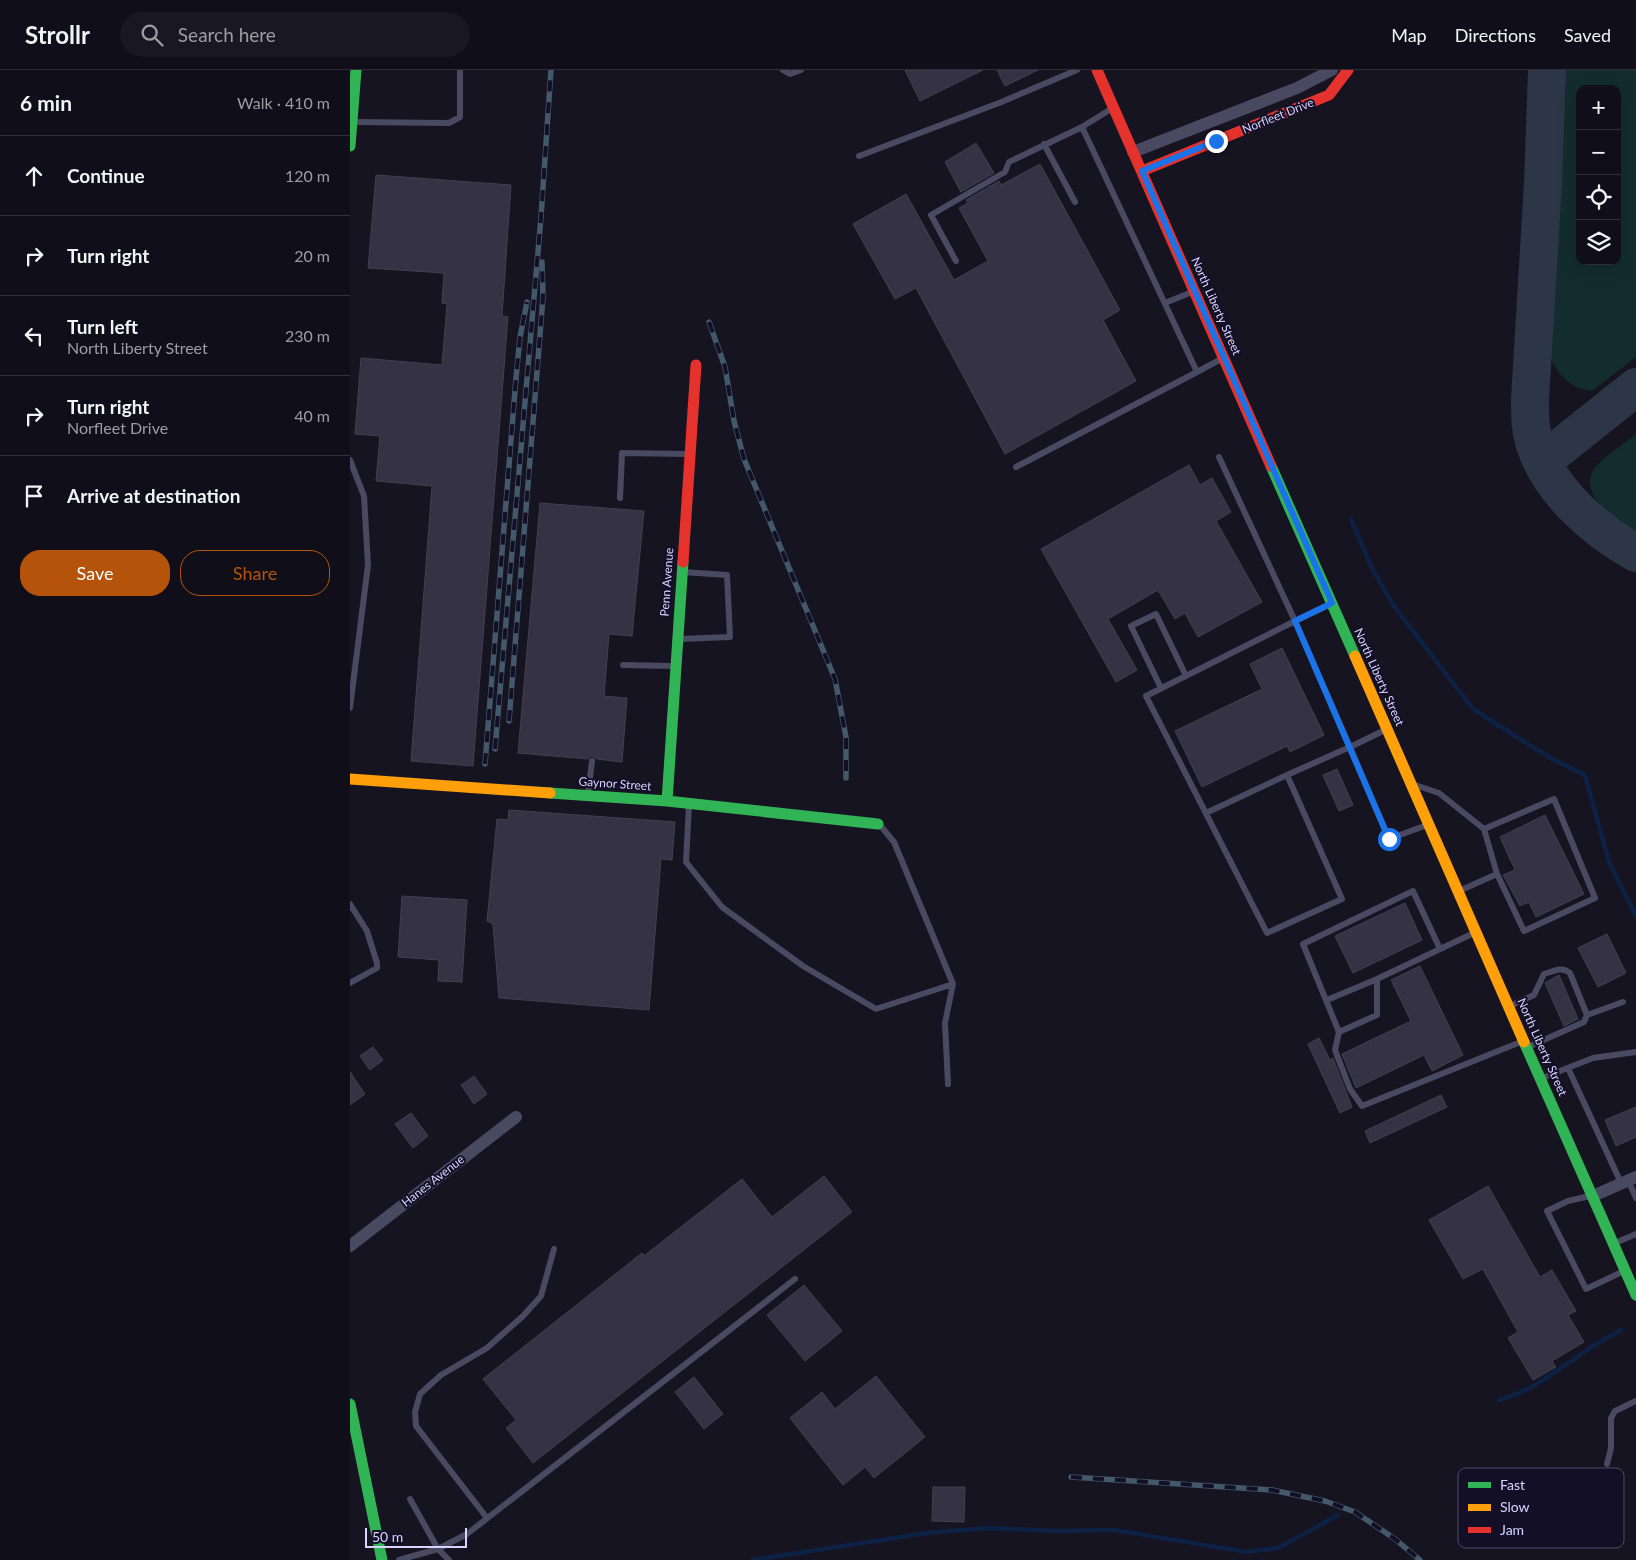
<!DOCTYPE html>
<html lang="en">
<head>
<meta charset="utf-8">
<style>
  body { margin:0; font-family:Lato,sans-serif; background:#191822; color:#f1f3f6 }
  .controls { position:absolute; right:15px; top:15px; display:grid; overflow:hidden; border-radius:10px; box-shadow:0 5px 20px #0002 }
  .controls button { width:45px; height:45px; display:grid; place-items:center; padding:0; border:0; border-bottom:1px solid #302f38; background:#100f19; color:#f1f3f6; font:25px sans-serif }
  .scale { position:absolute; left:15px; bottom:12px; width:102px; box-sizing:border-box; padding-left:5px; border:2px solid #d9d4ff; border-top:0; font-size:14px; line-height:18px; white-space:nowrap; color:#d9d4ff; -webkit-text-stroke:4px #130f26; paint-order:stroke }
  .stop { position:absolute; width:15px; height:15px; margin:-11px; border:4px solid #1a73e8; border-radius:50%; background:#fff }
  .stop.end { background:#1a73e8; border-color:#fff; box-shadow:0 1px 5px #0008 }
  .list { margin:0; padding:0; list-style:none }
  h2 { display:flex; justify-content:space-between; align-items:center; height:65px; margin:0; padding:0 20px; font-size:21px }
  h2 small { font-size:16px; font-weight:400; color:#9c9ca2 }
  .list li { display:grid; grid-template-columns:32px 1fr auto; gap:15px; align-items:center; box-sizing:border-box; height:80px; padding:0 20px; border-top:1px solid #302f38 }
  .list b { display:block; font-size:19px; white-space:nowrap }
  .list p { margin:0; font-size:16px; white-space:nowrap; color:#9c9ca2 }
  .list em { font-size:16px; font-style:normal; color:#9c9ca2 }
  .actions { display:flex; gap:10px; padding:15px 20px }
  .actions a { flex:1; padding:11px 0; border:1px solid #b45309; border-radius:20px; text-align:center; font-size:18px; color:#b45309 }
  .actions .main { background:#b45309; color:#fff }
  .icon { flex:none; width:28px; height:28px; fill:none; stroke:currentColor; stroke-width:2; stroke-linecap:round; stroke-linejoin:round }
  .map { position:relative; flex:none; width:1286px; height:1490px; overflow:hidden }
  header { display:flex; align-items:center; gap:30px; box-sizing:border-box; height:70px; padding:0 25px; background:#100f19; border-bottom:1px solid #302f38 }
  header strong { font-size:24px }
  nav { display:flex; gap:28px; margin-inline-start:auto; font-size:18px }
  .search { width:350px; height:45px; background:#191822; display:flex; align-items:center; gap:12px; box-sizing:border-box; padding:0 18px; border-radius:28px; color:#9c9ca2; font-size:19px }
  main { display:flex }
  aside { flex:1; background:#100f19 }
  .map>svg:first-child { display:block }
  .green { fill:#132c2d; fill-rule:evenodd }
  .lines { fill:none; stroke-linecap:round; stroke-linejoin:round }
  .stream { stroke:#0d2144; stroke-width:4.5 }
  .taxiway { stroke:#2c3646; stroke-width:38 }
  .building { fill:#343243; stroke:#433f54 }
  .lane { stroke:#4a4962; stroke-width:6 }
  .street { stroke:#4a4962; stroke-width:12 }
  .fast { stroke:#30b455; stroke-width:11 }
  .slow { stroke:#ff9f0a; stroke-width:11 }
  .jam { stroke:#e5322d; stroke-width:11 }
  .rail-casing { stroke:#43596b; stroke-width:5.5 }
  .rail { stroke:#130f26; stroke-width:4; stroke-dasharray:11; stroke-linecap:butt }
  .route { stroke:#1a73e8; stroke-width:6 }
  .labels { text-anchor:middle; stroke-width:4; stroke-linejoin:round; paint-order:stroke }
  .street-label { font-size:12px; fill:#d9d4ff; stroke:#130f26 }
  .key { fill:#130f26; stroke:#4e4a67; stroke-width:1 }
  .key-label { font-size:14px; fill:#d9d4ff }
</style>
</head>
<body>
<header>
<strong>Strollr</strong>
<div class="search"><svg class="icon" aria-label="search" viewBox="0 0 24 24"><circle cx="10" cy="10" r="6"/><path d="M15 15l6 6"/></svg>Search here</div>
<nav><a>Map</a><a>Directions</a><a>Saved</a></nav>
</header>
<main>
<aside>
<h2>6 min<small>Walk · 410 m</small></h2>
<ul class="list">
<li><svg class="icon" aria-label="ahead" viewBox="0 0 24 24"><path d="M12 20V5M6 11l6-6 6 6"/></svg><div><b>Continue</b></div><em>120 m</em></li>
<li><svg class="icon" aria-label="right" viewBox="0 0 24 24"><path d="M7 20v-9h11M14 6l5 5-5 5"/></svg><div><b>Turn right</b></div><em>20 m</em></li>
<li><svg class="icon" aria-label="left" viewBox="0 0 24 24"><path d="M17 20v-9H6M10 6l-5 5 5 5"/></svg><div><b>Turn left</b><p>North Liberty Street</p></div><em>230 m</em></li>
<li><svg class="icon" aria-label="right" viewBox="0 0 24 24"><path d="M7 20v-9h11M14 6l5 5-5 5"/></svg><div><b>Turn right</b><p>Norfleet Drive</p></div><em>40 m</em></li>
<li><svg class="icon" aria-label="arrive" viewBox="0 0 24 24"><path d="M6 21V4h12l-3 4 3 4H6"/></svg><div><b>Arrive at destination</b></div></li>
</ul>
<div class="actions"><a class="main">Save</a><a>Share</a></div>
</aside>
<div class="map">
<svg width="1286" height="1490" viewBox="0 0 1286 1490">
  <rect width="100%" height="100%" fill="#161421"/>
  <path class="green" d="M 1212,0 L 1286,0 L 1286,287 L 1242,321 C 1217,319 1199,295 1196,272 ZM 1230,19 L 1267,19 L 1267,191 L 1230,191 Z
    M 1286,364 L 1286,465 C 1266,451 1221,421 1249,393 C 1260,383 1274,374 1286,364 Z"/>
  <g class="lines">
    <path class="stream" d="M 1001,449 L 1021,496 L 1043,535 L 1123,639 L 1200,688 L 1235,705 L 1259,792 L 1286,846
      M 1149,1330 C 1184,1321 1208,1299 1237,1280 C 1248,1272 1260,1266 1271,1260
      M 403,1490 L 577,1463 L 639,1458 L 706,1461 L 764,1460 L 896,1482 L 928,1478 L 988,1445"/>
    <path class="taxiway" d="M 1197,0 L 1193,113 L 1180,329 C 1180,345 1180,360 1185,375 C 1200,421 1245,460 1286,483
      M 1192,392 L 1286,317"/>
  </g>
  <path class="building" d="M 555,0 L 633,0 L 570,31 Z
    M 647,0 L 688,0 L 655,16 Z
    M 626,73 L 644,103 L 611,122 L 595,92 Z
    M 690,94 L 770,240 L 753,250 L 786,311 L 655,384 L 566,218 L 545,229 L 503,154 L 556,124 L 604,210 L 638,191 L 609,138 L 618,133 L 616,130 L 649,111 L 651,115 Z
    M 26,105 L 161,115 L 152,246 L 158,247 L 123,696 L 61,691 L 82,416 L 26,411 L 30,366 L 5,364 L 11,288 L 92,295 L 97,234 L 92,233 L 94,203 L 18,198 Z
    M 839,395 L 850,415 L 862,408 L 881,442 L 866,451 L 912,532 L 848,567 L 835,543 L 825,549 L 808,520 L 758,549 L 787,600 L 766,612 L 691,479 Z
    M 190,433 L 294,441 L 282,566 L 259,564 L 254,626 L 277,628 L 272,692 L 247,689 L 242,686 L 238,689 L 168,683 Z
    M 932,578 L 974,665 L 940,682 L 937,676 L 852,717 L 825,661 L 912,619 L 900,594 Z
    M 987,699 L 1003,735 L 989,741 L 973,705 Z
    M 159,740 L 325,752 L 322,790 L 311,789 L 299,940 L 149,928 L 143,854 L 137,851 L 147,749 L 158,750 Z
    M 1195,745 L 1234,824 L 1186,847 L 1179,832 L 1170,836 L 1153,805 L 1165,800 L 1150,767 Z
    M 52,826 L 117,830 L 112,912 L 88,911 L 89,890 L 48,887 Z
    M 1055,833 L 1072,870 L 1003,903 L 985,866 Z
    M 1257,864 L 1276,903 L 1248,917 L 1228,878 Z
    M 1070,896 L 1113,985 L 1082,1001 L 1074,985 L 1006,1018 L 992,984 L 1061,951 L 1041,910 Z
    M 1209,905 L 1228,949 L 1214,956 L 1195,913 Z
    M 969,968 L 980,990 L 983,988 L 1002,1037 L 990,1043 L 958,974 Z
    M 23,977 L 33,990 L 20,1000 L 10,986 Z
    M 0,1002 L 15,1024 L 0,1035 Z
    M 124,1006 L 137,1024 L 124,1034 L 111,1015 Z
    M 1091,1025 L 1097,1037 L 1020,1073 L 1015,1061 Z
    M 1286,1037 L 1286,1067 L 1266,1076 L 1255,1050 Z
    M 61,1043 L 78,1066 L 63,1078 L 45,1054 Z
    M 474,1106 L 502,1142 L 183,1393 L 156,1358 L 166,1350 L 133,1309 L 292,1183 L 294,1186 L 392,1109 L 422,1147 Z
    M 1138,1116 L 1190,1207 L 1202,1200 L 1226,1241 L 1218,1245 L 1234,1272 L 1202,1291 L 1206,1297 L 1183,1310 L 1158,1268 L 1168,1262 L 1133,1199 L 1113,1209 L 1079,1150 Z
    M 454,1215 L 492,1261 L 455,1291 L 417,1245 Z
    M 526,1306 L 575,1367 L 524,1408 L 515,1397 L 493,1415 L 440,1348 L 472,1322 L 485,1339 Z
    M 344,1307 L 373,1344 L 354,1359 L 325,1322 Z
    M 583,1417 L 615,1417 L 614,1452 L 582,1451 Z"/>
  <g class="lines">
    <path class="lane" d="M 433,0 L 440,4 L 451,0
      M 761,39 L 732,57 L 847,302 L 873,288
      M 4,52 L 99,53 L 110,47 L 110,0
      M 694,74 L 725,132
      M 509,86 L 649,33 L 727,0
      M 606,191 L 581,145 L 655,102 L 659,92 L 732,57
      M 815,233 L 842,222
      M 0,390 L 14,426 L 18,495 L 0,638
      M 666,397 L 847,302
      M 270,428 L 272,383 L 339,384
      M 329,569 L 380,567 L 377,505 L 333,502
      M 273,595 L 324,596
      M 811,618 L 781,556 L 806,544 L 836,606
      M 1035,660 L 1000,677 L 1039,769 L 1077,755
      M 937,705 L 1000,677 L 945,551 L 981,534
      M 1065,715 L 1089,723 L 1134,759
      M 238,724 L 242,691
      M 339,735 L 336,792 L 372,837 L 453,896 L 526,939 L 603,914
      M 856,743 L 937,705 L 992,829 L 917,863 L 796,626 L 945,551 L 869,387
      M 529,754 L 544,772 L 603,914 L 595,953 L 598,1014
      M 1109,821 L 1147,804 L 1134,759 L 1204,729 L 1245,828 L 1174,861 L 1147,804
      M 0,834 L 17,861 L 27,893 L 27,898 L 0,913
      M 1126,862 L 1027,909 L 1027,945 L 989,962 L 985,980 L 1000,1019 L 1012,1036 L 1173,971
      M 977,930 L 1027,909
      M 1162,935 L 1184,925 L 1194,904 C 1204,901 1212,896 1220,903 L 1237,945 L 1234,952 L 1178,977
      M 1237,945 L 1273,932
      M 989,962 L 953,874 L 1063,821 L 1090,879
      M 1218,998 L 1271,1113
      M 1192,1008 L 1243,988 L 1286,982
      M 1278,1110 L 1286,1128
      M 1240,1126 L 1218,1131 L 1197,1141 L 1236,1219 L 1274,1201
      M 1265,1173 L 1286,1164
      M 1257,1394 L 1261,1378 L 1261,1348 L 1265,1341 L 1286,1331
      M 60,1429 L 88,1479 L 99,1490
      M 137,1448 L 66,1356 L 65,1342 L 70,1324 L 91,1305 L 137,1278 L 173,1246 L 191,1226 L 204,1179
      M 49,1490 L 88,1479 L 117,1464 L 445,1209"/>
    <path class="street" d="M 783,82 L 947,18 L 982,0
      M 1243,1126 L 1286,1107
      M 0,1176 L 166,1047"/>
    <path class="fast" d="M 0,76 L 6,0
      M 921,396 L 1005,586
      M 200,723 L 317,731 L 528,754
      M 317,731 L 333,492
      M 1174,972 L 1286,1225
      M 0,1334 L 32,1490"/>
    <path class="slow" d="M 1005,586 L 1174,972
      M 0,709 L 200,723"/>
    <path class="jam" d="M 747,0 L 921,396
      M 792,101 L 979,25 L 998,0
      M 333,492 L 346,295"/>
    <defs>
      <path id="rail" d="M 359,252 L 375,297 L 384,351 L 394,389 L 485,609 L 496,667 L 496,708
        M 159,651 L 193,227 L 192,192
        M 145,679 L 191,147 L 201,0
        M 135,694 L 166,308 L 170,267 L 177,232
        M 721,1407 L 922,1420 L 975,1431 L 1005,1442 L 1045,1469 L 1070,1490"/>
    </defs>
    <use href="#rail" class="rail-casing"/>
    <use href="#rail" class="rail"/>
  </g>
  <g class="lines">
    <path class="route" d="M 866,71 L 792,101 L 982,533 L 945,551 L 1039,769"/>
  </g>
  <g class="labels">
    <g class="street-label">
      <text transform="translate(928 46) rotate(-22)" y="4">Norfleet Drive</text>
      <text transform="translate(866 236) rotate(66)" y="4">North Liberty Street</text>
      <text transform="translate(317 512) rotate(-86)" y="4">Penn Avenue</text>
      <text transform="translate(1029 607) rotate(66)" y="4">North Liberty Street</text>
      <text transform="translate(265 714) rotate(4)" y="4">Gaynor Street</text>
      <text transform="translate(1192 977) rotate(66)" y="4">North Liberty Street</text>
      <text transform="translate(83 1111) rotate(-38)" y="4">Hanes Avenue</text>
    </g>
  </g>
  <rect x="1108" y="1398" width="166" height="80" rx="8" class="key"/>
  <rect x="1118" y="1412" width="23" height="6" fill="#30b455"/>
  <rect x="1118" y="1434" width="23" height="7" fill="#ff9f0a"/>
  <rect x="1118" y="1457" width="23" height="6" fill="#e5322d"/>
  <g class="key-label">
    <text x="1150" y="1420">Fast</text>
    <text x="1150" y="1442">Slow</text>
    <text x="1150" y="1465">Jam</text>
  </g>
</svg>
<div class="controls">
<button>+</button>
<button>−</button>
<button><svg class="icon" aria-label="locate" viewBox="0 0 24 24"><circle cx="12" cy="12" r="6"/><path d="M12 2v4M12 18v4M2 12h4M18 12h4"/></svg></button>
<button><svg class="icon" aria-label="layers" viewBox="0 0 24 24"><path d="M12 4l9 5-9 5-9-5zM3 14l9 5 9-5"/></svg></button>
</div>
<div class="scale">50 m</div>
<div class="stop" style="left:1039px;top:769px"></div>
<div class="stop end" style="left:866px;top:71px"></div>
</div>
</main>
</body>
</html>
